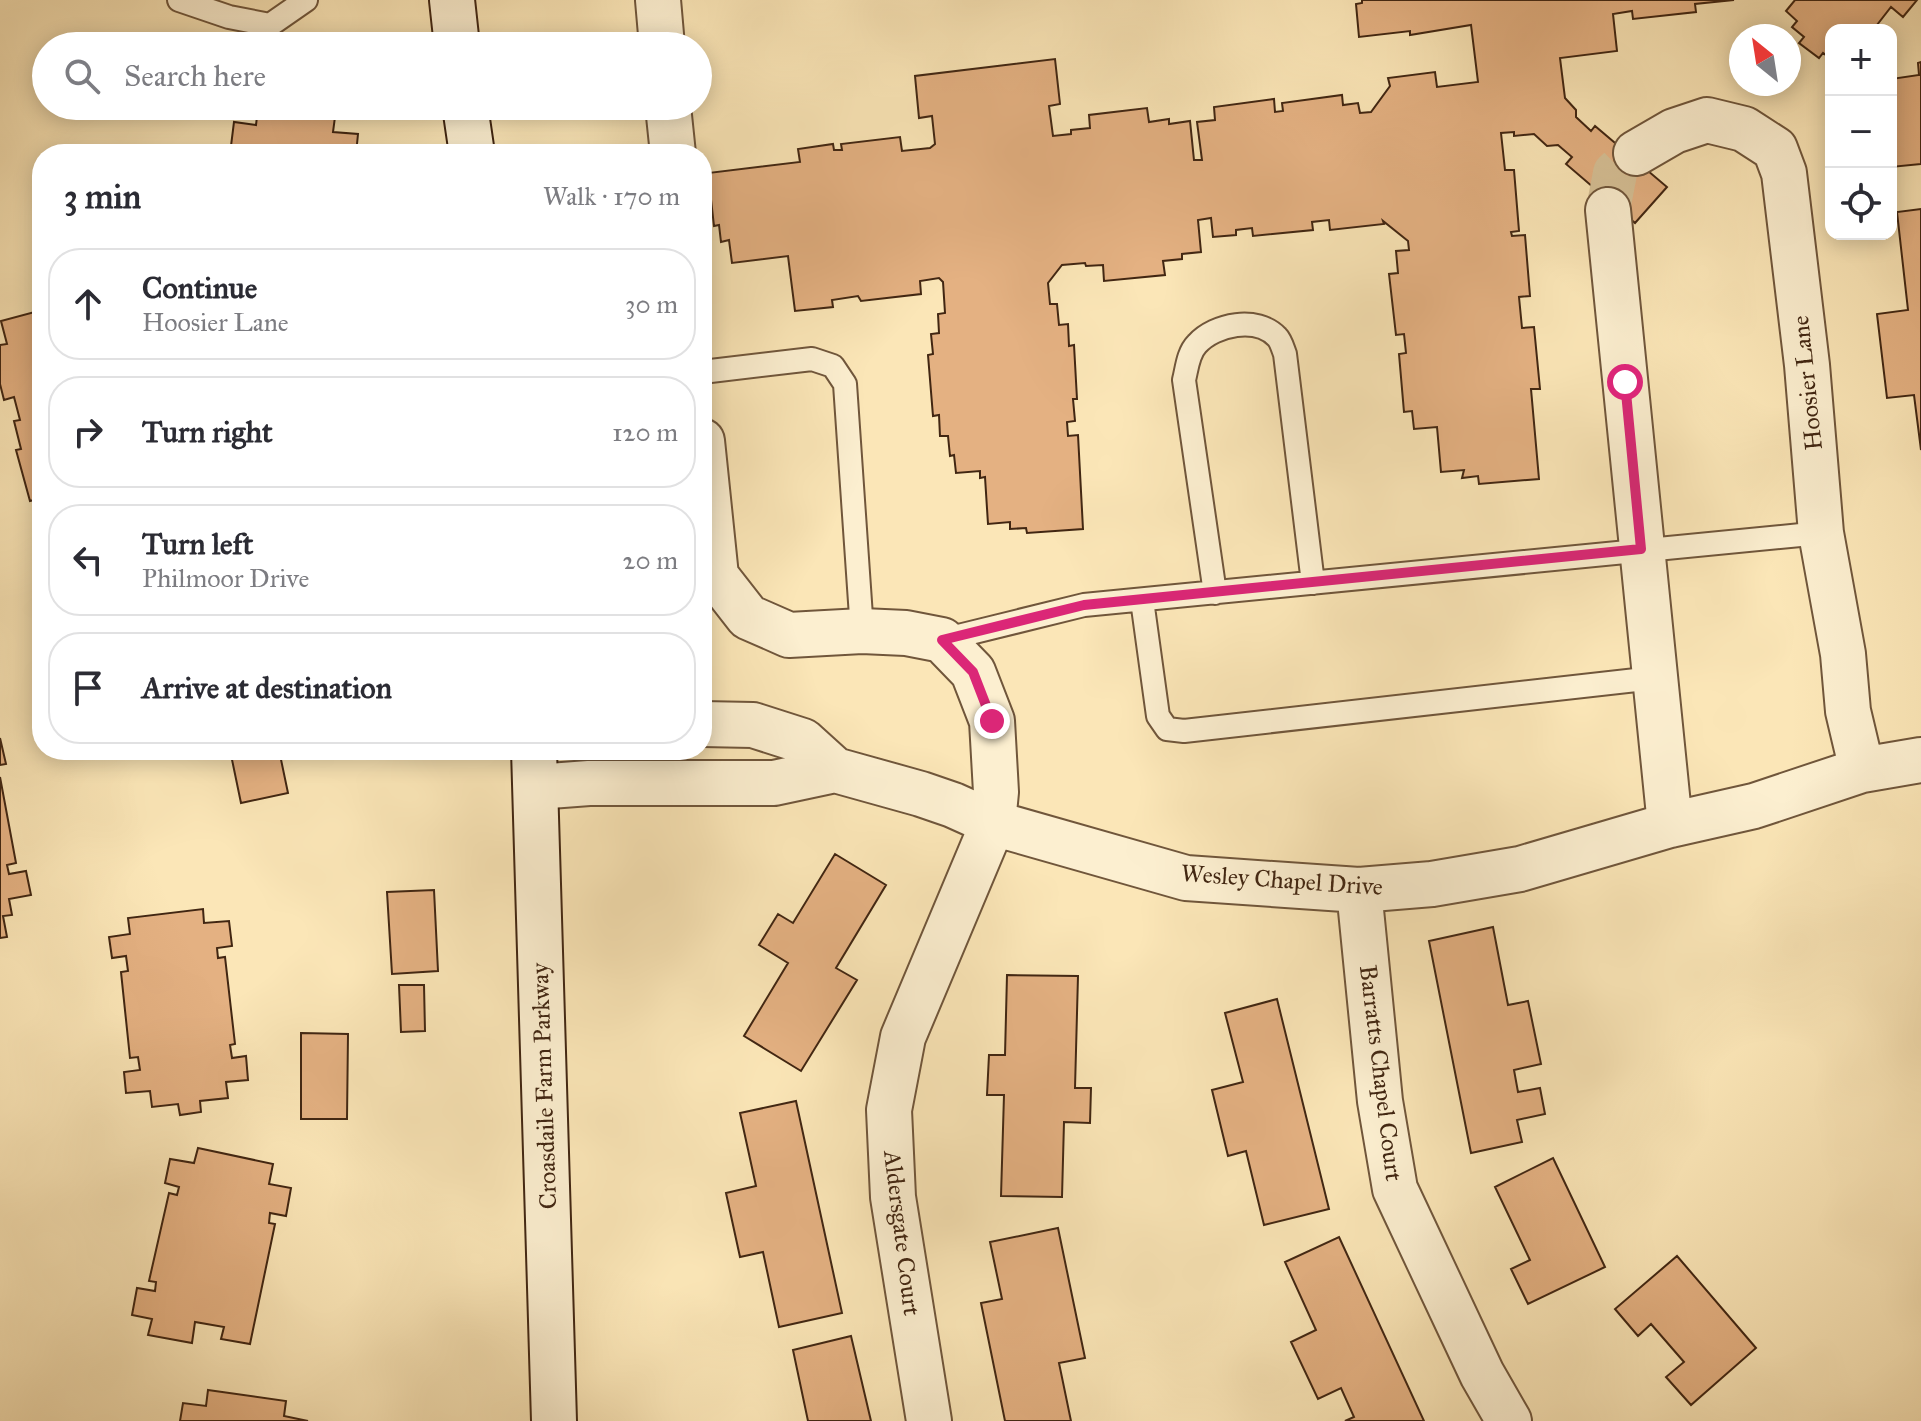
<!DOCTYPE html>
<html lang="en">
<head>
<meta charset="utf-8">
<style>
  body { margin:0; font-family:"IM FELL Great Primer",serif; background:#f2f2f3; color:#2b2b33 }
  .controls { position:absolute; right:24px; top:24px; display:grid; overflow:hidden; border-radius:16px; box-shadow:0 4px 20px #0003 }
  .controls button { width:72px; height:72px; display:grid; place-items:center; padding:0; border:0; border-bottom:2px solid #e1e1e2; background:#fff; color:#2b2b33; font:40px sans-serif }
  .compass { position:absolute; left:1729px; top:24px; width:72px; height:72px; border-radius:50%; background:#fff; box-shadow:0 4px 20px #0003; rotate:330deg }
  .stop { position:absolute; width:24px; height:24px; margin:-18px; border:6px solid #db2777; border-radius:50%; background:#fff }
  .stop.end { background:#db2777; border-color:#fff; box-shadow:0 2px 8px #0008 }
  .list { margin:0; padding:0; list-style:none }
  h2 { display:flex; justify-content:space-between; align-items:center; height:104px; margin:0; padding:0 32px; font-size:34px }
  h2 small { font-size:26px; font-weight:400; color:#7c7c81 }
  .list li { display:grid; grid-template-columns:52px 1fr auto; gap:24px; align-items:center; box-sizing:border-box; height:112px; margin:0 16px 16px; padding:0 16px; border:2px solid #e1e1e2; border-radius:32px }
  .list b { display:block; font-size:30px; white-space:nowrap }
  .list p { margin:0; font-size:26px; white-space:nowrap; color:#7c7c81 }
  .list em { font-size:26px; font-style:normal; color:#7c7c81 }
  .icon { flex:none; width:44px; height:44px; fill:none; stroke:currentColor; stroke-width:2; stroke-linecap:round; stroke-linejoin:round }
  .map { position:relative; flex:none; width:1921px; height:1421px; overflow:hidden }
  .search { position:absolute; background:#fff; box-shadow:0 4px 20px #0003; left:32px; top:32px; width:680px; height:88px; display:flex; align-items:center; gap:20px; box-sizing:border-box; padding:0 28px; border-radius:44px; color:#7c7c81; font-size:30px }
  .panel { position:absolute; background:#fff; box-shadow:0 4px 20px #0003; left:32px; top:144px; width:680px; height:616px; border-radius:32px }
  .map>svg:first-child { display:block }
  .building { fill:#e4b182; stroke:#412612; stroke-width:2 }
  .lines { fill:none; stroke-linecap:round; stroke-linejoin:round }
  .street-tunnel { stroke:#d6c096; stroke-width:44; stroke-dasharray:44 22; stroke-linecap:butt }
  .lane-casing { stroke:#70563b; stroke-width:26 }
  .street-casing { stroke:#70563b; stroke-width:48 }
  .secondary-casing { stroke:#412612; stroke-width:48 }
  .lane { stroke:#fcefd0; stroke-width:22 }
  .street { stroke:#fcefd0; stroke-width:44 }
  .secondary { stroke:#fcefd0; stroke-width:44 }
  .route { stroke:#db2777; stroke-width:10 }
  .labels { text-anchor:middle; stroke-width:6; stroke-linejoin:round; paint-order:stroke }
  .street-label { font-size:24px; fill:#412612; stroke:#fcefd0 }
</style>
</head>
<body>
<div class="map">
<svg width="1921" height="1421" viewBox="0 0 1921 1421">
  <rect width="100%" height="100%" fill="#fbe6b7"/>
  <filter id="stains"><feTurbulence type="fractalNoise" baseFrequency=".0025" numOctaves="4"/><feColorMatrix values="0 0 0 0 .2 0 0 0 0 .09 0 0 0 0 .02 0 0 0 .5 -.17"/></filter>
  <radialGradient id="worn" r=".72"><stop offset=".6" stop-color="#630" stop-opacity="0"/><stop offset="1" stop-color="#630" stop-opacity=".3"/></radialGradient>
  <path class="building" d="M 1362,0 L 1734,0 L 1695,4 L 1696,12 L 1633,19 L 1632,11 L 1613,14 L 1617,51 L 1560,58 L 1565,98 L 1576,110 L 1576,117 L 1591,131 L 1595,126 L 1667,187 L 1635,223 L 1566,164 L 1572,157 L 1558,145 L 1547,146 L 1534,134 L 1514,136 L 1514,132 L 1501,133 L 1505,170 L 1514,170 L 1519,231 L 1511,232 L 1512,236 L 1525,235 L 1530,296 L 1519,297 L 1522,328 L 1534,327 L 1540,389 L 1531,389 L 1539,479 L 1479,484 L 1478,476 L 1462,478 L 1464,470 L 1441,472 L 1437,427 L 1414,429 L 1412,411 L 1404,412 L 1399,354 L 1406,353 L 1404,334 L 1396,335 L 1389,274 L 1398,273 L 1396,251 L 1409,250 L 1408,241 L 1383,221 L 1384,224 L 1330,230 L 1329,220 L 1312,222 L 1313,230 L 1253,236 L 1252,228 L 1236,230 L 1236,235 L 1213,237 L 1211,218 L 1198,220 L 1201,252 L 1182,254 L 1182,259 L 1163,261 L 1165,275 L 1104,281 L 1103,265 L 1086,266 L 1085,263 L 1062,265 L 1048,283 L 1050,304 L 1057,304 L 1059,325 L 1068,324 L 1069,346 L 1074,345 L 1077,399 L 1073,399 L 1075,421 L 1067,422 L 1068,436 L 1078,435 L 1083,529 L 1027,533 L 1026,528 L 1010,529 L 1010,522 L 988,524 L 985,477 L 980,478 L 980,471 L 956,473 L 954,455 L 950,456 L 948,436 L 940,436 L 939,415 L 933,416 L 928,355 L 933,354 L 931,334 L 939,333 L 938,314 L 945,313 L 943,282 L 939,278 L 920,281 L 921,294 L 861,301 L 858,296 L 832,300 L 833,307 L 795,311 L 788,256 L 732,263 L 729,240 L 721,242 L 719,225 L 714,226 L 708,173 L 800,162 L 798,149 L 833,144 L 834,150 L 842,150 L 841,144 L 900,137 L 902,151 L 930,148 L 935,144 L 932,116 L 919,118 L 915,76 L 1055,59 L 1060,104 L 1049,106 L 1053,136 L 1071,134 L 1071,130 L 1090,128 L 1089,115 L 1147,108 L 1149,122 L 1169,119 L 1169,124 L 1190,121 L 1194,160 L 1202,160 L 1197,122 L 1215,120 L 1214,107 L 1274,99 L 1275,112 L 1283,111 L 1282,103 L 1342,95 L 1343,105 L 1358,103 L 1360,113 L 1371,112 L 1390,86 L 1388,78 L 1435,72 L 1437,87 L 1478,82 L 1471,25 L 1410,35 L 1410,31 L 1359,37 L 1356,4 L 1362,3 Z
    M 1795,0 L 1917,0 L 1903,17 L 1891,7 L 1873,30 L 1831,30 L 1831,59 L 1823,53 L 1819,58 L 1799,43 L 1804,37 L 1792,27 L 1797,21 L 1786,11 Z
    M 1921,62 L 1921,164 L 1891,167 L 1891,79 L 1919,75 L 1918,63 Z
    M 258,108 L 335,117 L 333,132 L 358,134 L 356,154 L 244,154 L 245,148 L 231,146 L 234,122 L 256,125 Z
    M 1921,209 L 1921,450 L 1914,395 L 1887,398 L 1877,314 L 1908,310 L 1897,212 Z
    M 42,310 L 42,513 L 38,499 L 30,501 L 16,450 L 21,449 L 14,421 L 20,420 L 14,397 L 4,400 L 0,384 L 0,345 L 7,344 L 1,321 Z
    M 0,738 L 6,764 L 0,765 Z
    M 230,750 L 279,750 L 288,793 L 241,803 Z
    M 0,777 L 16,863 L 7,865 L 9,874 L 26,871 L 31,895 L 9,899 L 12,915 L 3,916 L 7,937 L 0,938 Z
    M 835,854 L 886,885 L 836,968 L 857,980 L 801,1071 L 744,1036 L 788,963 L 759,945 L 778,914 L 793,923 Z
    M 434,890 L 438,971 L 392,974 L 387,892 Z
    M 203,909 L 204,923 L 229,921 L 232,946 L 217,948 L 218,958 L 225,957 L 235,1044 L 230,1045 L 232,1058 L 246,1056 L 248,1080 L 226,1082 L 228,1098 L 200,1101 L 201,1112 L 180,1115 L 178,1104 L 152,1107 L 150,1091 L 126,1093 L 124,1072 L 140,1070 L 138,1057 L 130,1058 L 121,972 L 128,971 L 126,956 L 112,958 L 109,937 L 130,934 L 128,918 Z
    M 1493,927 L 1508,1005 L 1528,1001 L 1541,1064 L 1514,1070 L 1518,1092 L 1540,1088 L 1545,1114 L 1517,1120 L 1522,1142 L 1471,1153 L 1429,941 Z
    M 1007,975 L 1078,976 L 1075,1088 L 1091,1088 L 1090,1123 L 1064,1122 L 1062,1197 L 1001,1196 L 1004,1095 L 987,1095 L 989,1055 L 1005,1055 Z
    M 399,985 L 424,985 L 425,1031 L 401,1032 Z
    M 1277,999 L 1329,1209 L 1264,1225 L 1246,1151 L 1228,1156 L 1212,1090 L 1243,1082 L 1225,1013 Z
    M 301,1033 L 348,1034 L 347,1119 L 301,1119 Z
    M 796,1101 L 842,1313 L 779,1327 L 763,1252 L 740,1257 L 726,1193 L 756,1186 L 740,1113 Z
    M 198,1148 L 273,1164 L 269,1184 L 291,1188 L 286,1216 L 270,1213 L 269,1223 L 275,1224 L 250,1344 L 221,1339 L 224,1327 L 195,1322 L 192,1343 L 148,1335 L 152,1319 L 132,1315 L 137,1288 L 155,1291 L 156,1282 L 149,1281 L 169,1193 L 177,1195 L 179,1187 L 165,1183 L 170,1159 L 194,1163 Z
    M 1553,1158 L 1605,1267 L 1528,1304 L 1511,1269 L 1530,1260 L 1495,1187 Z
    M 1058,1228 L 1085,1358 L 1059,1363 L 1071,1421 L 1005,1421 L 981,1303 L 1002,1299 L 990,1242 Z
    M 1339,1237 L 1424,1421 L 1345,1421 L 1354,1417 L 1341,1388 L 1318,1399 L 1291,1342 L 1316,1330 L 1285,1262 Z
    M 1677,1256 L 1756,1348 L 1691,1405 L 1666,1377 L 1684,1362 L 1651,1324 L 1638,1336 L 1615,1309 Z
    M 851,1336 L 871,1421 L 808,1421 L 793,1350 Z
    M 208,1390 L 286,1401 L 284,1416 L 308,1421 L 180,1421 L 183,1403 L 206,1406 Z"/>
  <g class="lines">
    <path class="street-tunnel" d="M 1608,210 L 1615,173 L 1636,153"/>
    <defs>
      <path id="lane" d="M 179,0 L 229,17 L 270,25 L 306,0
        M 702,372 L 812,359 L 833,366 L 845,384 L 862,631
        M 1215,593 L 1184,380 C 1187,368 1188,353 1197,344 C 1215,324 1257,316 1277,337 C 1281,341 1283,349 1285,354 L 1313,583
        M 1142,600 L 1158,716 L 1167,729 L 1184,731 L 1654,678
        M 942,640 L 1084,605 L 1821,533"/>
      <path id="street" d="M 658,0 L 662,46
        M 668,106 L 673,154
        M 1636,153 L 1674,131 L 1707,120 L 1744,129 L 1775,149 L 1784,173 L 1807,365 L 1821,533 L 1843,654 L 1848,711 L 1862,770
        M 1608,210 L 1670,825
        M 702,441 L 716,576 L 748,617 L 789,635 L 862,631 L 906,633 L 942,640 L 973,672 L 992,721 L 996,792 L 993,823 L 903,1037 L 889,1110 L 893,1197 L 929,1421
        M 702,724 L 753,725 L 803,741 L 835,770 L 921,794 L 953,805 L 993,823 L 1186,878 L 1359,890 L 1432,884 L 1520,869 L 1670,825 L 1754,806 L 1862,770 L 1921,760
        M 536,787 L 589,783 L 774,783 L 835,770
        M 1359,890 L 1380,1101 L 1395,1189 L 1482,1374 L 1509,1421"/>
      <path id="secondary" d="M 452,0 L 457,46
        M 465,106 L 472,154
        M 534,750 L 554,1421"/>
    </defs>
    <use href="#lane" class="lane-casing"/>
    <use href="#street" class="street-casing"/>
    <use href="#secondary" class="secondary-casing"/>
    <use href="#lane" class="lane"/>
    <use href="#street" class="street"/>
    <use href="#secondary" class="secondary"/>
  </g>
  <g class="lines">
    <path class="route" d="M 992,721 L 973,672 L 942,640 L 1084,605 L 1641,549 L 1625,382"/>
  </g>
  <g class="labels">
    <g class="street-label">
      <text transform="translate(1807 383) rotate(-96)" y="8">Hoosier Lane</text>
      <text transform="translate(1282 880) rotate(4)" y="8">Wesley Chapel Drive</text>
      <text transform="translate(1381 1073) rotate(83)" y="8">Barratts Chapel Court</text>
      <text transform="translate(544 1086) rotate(-92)" y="8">Croasdaile Farm Parkway</text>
      <text transform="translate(902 1233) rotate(83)" y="8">Aldersgate Court</text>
    </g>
  </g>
  <rect width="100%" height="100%" filter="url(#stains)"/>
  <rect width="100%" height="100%" fill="url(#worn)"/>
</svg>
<div class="controls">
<button>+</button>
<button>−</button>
<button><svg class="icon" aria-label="locate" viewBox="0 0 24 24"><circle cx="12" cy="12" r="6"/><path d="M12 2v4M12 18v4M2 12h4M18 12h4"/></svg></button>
</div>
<svg class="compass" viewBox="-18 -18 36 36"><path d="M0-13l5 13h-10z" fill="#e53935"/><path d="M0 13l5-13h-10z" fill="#7c7c81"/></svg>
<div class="stop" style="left:1625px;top:382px"></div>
<div class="stop end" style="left:992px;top:721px"></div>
<div class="search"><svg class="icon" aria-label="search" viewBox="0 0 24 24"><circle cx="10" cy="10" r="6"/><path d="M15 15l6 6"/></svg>Search here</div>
<section class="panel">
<h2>3 min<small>Walk · 170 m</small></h2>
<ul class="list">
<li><svg class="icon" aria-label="ahead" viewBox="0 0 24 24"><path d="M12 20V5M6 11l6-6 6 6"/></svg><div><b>Continue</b><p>Hoosier Lane</p></div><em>30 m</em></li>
<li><svg class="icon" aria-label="right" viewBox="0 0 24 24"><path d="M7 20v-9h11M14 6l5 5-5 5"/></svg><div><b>Turn right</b></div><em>120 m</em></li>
<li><svg class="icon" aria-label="left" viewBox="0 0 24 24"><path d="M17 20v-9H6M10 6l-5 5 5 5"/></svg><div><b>Turn left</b><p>Philmoor Drive</p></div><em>20 m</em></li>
<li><svg class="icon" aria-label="arrive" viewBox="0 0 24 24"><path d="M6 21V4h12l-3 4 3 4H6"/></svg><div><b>Arrive at destination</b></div></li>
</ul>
</section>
</div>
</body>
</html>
